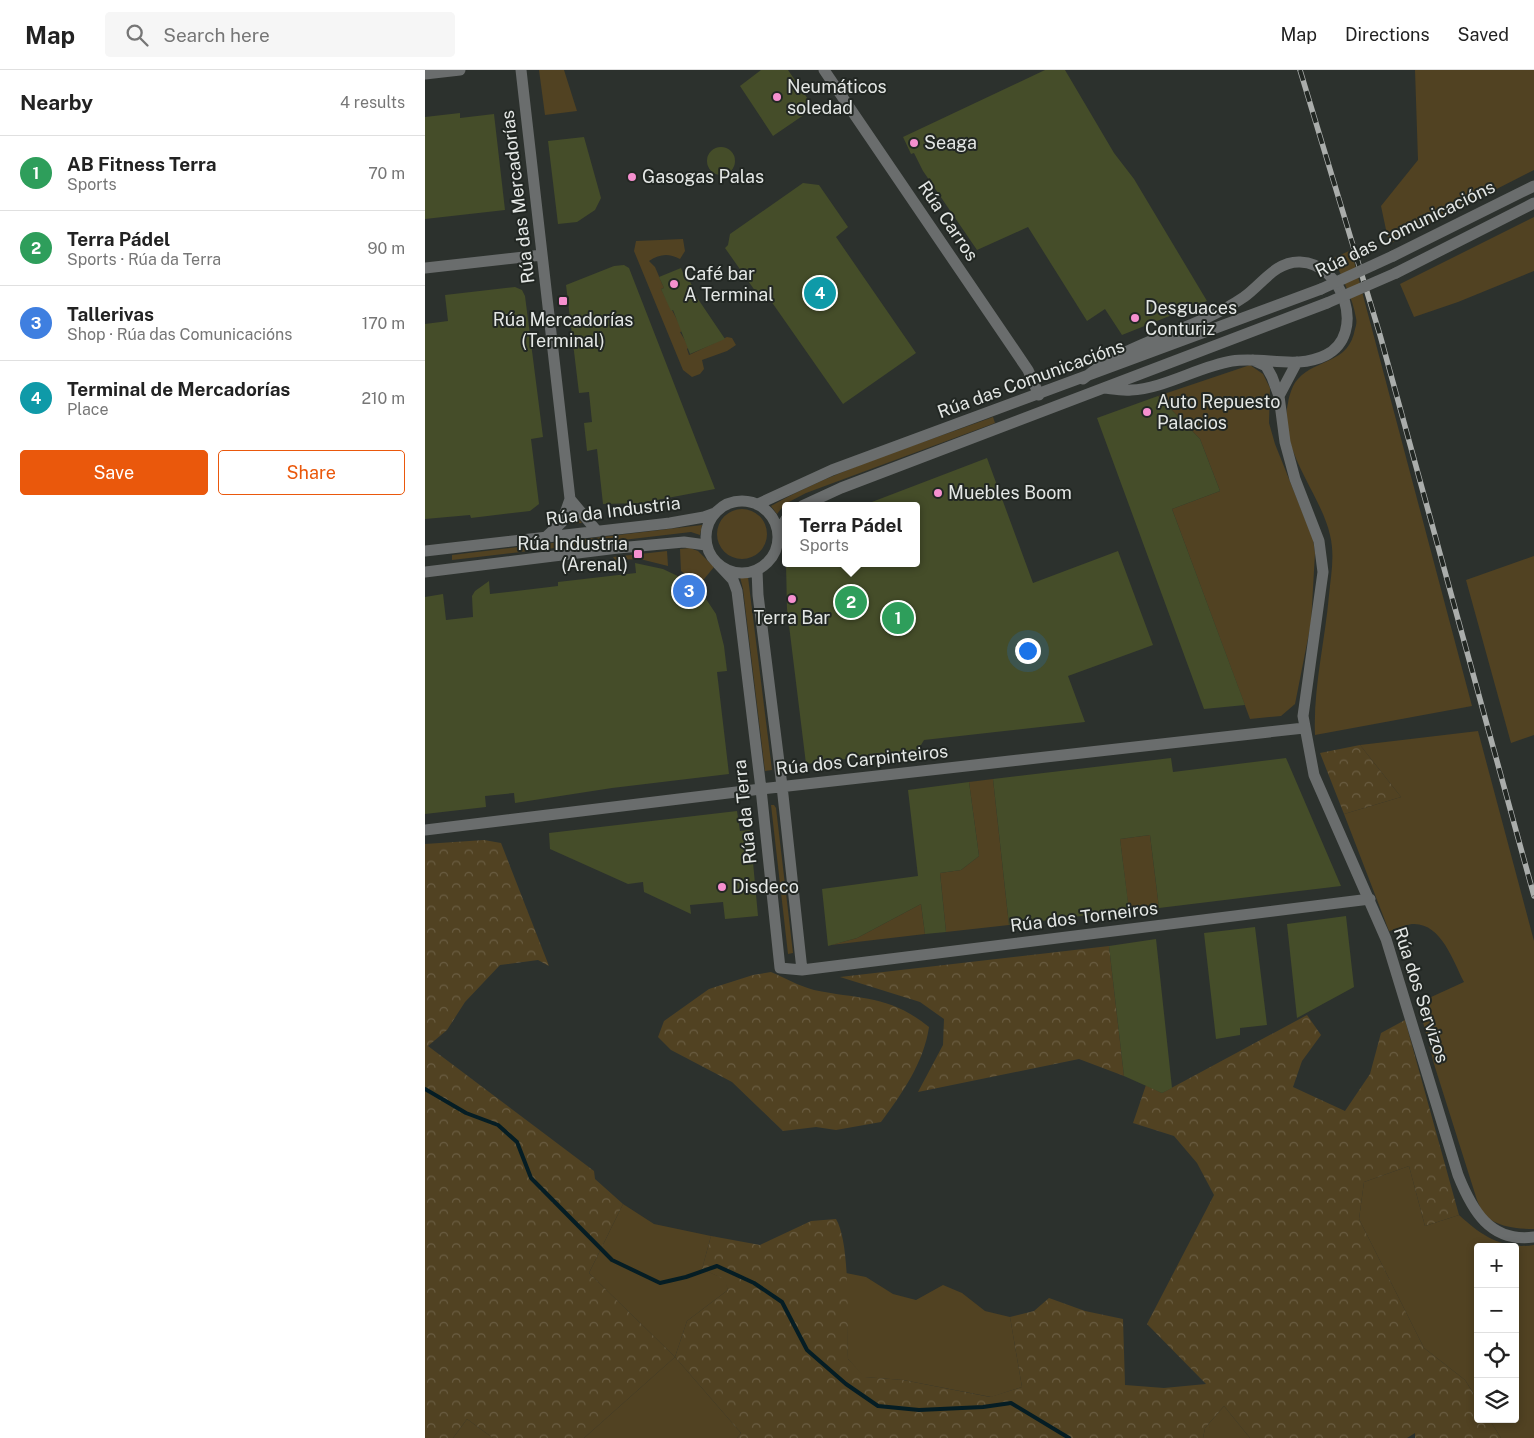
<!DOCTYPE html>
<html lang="en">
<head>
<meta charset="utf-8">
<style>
  body { margin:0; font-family:"Public Sans",sans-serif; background:#f6f6f6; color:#222 }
  .controls { position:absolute; right:15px; bottom:15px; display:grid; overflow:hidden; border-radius:5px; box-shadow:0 2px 8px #0003 }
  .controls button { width:45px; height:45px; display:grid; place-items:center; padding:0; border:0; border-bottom:1px solid #e0e0e0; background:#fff; color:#222; font:25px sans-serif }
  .you { position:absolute; left:602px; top:580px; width:18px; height:18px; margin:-12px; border:4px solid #fff; border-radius:50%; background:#1a73e8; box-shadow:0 0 0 8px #1a73e833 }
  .badge { display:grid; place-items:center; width:32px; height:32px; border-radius:50%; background:#ea580c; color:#fff; font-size:16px; font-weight:700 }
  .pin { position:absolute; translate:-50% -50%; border:2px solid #fff; box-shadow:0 1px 5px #0006 }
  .popup { position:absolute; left:357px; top:432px; width:138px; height:65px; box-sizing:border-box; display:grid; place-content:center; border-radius:5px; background:#fff; filter:drop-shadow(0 1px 4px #0005); font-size:16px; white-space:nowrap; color:#767676 }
  .popup b { font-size:19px; color:#222 }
  .popup::after { content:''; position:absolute; left:50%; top:100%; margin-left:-10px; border:10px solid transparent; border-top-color:#fff }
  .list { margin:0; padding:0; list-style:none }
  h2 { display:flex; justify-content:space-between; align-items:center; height:65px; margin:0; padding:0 20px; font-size:21px }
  h2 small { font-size:16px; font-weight:400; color:#767676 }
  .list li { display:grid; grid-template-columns:32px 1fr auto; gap:15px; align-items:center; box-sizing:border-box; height:75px; padding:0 20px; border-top:1px solid #e0e0e0 }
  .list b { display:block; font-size:19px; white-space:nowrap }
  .list p { margin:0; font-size:16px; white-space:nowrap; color:#767676 }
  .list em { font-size:16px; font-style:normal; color:#767676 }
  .actions { display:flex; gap:10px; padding:15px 20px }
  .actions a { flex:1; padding:11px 0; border:1px solid #ea580c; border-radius:5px; text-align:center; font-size:18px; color:#ea580c }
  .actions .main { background:#ea580c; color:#fff }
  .icon { flex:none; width:28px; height:28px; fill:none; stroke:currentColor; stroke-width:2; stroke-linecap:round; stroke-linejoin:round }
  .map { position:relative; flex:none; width:1109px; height:1368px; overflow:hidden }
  header { display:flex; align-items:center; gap:30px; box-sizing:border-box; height:70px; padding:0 25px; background:#fff; border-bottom:1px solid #e0e0e0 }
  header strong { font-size:24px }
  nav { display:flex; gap:28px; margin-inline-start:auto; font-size:18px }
  .search { width:350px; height:45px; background:#f6f6f6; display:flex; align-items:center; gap:12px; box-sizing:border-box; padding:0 18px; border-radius:5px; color:#767676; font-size:19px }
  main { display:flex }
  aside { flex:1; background:#fff }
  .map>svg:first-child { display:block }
  .grass { fill:#514222 }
  .forest { fill:url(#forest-crowns) }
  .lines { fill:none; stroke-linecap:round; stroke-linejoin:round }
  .stream { stroke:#051d24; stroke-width:4 }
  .building { fill:#454d29 }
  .street { stroke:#6a6d6d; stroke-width:11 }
  .rail-casing { stroke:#aaadab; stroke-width:5.5 }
  .rail { stroke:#222723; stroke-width:4; stroke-dasharray:11; stroke-linecap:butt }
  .street-bridge { stroke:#6a6d6d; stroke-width:11 }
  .poi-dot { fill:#f690cf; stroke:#222723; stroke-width:2 }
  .labels { text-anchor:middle; stroke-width:4; stroke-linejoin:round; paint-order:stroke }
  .poi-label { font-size:18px; fill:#e4e7e5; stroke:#222723; text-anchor:start }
  .street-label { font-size:18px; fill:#e4e7e5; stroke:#222723 }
</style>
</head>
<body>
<header>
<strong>Map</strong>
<div class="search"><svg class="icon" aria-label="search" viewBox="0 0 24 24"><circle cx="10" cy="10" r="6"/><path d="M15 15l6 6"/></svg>Search here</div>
<nav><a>Map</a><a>Directions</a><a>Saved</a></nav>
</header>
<main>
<aside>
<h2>Nearby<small>4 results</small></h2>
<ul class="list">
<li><span class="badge" style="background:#2e9e5b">1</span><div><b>AB Fitness Terra</b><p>Sports</p></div><em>70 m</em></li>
<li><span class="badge" style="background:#2e9e5b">2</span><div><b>Terra Pádel</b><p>Sports · Rúa da Terra</p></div><em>90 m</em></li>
<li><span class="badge" style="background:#3f7fe0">3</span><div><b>Tallerivas</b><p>Shop · Rúa das Comunicacións</p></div><em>170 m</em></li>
<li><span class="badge" style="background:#0f9aa8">4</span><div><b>Terminal de Mercadorías</b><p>Place</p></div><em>210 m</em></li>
</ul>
<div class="actions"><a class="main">Save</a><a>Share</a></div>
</aside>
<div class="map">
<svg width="1109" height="1368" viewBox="0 0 1109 1368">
  <defs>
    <pattern id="forest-crowns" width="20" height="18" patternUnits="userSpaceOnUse" patternTransform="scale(1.25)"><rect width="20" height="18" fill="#514222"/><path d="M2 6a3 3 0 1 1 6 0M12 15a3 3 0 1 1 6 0" fill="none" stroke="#6a5d42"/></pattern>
  </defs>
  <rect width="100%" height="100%" fill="#2c312d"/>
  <path class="grass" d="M 114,0 L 139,0 L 152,41 L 120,45 Z
    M 990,0 L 1109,0 L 1109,100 L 964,174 L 956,136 L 993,90 Z
    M 1109,147 L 1109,201 L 1033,232 L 989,247 L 975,214 Z
    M 258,169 L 260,181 L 255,189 C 243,183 235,184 224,191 L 230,197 L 239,218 L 236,219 L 258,261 L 255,262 L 264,277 L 262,279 L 264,285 L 302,267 L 307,268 L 311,275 L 302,281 L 277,290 L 279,299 L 275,304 L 267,307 L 258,300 L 209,181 L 211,171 Z
    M 926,180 L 1047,636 L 890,665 C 888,618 900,572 904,525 C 906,505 910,485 905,465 C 896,424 852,378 863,333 C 864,326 868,313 873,309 C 892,288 924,294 930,259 C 931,256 932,252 931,248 C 928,228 916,207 909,188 Z
    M 825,295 L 838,304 L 845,318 L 844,353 L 850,374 L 888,469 L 890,483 L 886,553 L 870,634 L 856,646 L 825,649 L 747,439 L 795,421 L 775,369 L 733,326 Z
    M 568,347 L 570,353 L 381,423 L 360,434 L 352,444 L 346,436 C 414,398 495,374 568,347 Z
    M292 464a25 25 0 1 1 50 0a25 25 0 1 1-50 0Z
    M 147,440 L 157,453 L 142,454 Z
    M 277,455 L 275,465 L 266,462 L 27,490 L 27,485 Z
    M 265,478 L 273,481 L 289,497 L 275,514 L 256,501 L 255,479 Z
    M 242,481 L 243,496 L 215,489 L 190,490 L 188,487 Z
    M 1109,486 L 1109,665 L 1086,673 L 1041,510 Z
    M 315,507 L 323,507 L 347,700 L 340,701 L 318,519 Z
    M 1053,661 L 1109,871 L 1109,1159 C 1093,1159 1071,1157 1060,1145 C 1056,1141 1054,1134 1052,1130 L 1009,994 L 993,933 L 1039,912 C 1028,891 1016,852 987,854 C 980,855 972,859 964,861 L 919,744 L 976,727 L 935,675 Z
    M 568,709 L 584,855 L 521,862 L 515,803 L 536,800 L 554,786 L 544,712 Z
    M 346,735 L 349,735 L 351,738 L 368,883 L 363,884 Z
    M 725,765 L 734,838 L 704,842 L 695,769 Z
    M 496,834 L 500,864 L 406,875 L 432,868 Z
    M 984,1096 L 1000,1156 L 1034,1145 C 1056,1165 1077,1180 1109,1175 L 1109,1368 L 1076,1368 L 1064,1349 L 1090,1349 L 1090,1177 L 1053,1177 L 1053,1331 L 1040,1310 L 999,1278 L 934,1149 L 939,1112 Z
    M 198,1134 L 229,1154 L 286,1166 L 277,1199 L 300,1209 L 303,1220 L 262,1251 L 250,1287 L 316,1363 L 312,1368 L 159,1368 L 250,1287 L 164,1203 Z
    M 421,1203 L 441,1207 L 468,1224 L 491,1230 L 518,1215 L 537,1223 L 560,1241 L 585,1247 L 597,1317 L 566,1327 L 478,1310 L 439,1307 L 423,1289 Z
    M 799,1336 L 825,1368 L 778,1368 L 780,1358 Z
    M 42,1349 L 68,1368 L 28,1368 Z"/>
  <path class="forest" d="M 935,675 L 976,727 L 919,744 L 895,683 Z
    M 59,770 L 76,773 L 124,896 L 113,890 L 75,895 L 40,932 L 22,960 L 3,976 L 169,1101 L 170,1109 L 198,1134 L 164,1203 L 250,1287 L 262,1251 L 303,1220 L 299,1209 L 277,1199 L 286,1166 L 335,1175 L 386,1151 L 411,1149 C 426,1174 422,1256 423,1289 L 440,1307 L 478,1310 L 565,1327 L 597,1317 L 585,1247 L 609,1241 L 624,1228 L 660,1241 L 698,1249 L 700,1315 L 739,1318 L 781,1314 L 722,1254 L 789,1125 L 772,1093 L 749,1066 L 708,1053 L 721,1015 L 737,1023 L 882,945 L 896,965 L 877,991 L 868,1017 L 920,1041 L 945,1004 L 956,963 L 980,950 L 1034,1145 L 1000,1156 L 984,1096 L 939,1112 L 934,1149 L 999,1278 L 1040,1310 L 1053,1331 L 1053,1349 L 1064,1349 L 1076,1368 L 990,1368 L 990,1363 L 982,1368 L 825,1368 L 799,1336 L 780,1358 L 778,1368 L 312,1368 L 316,1363 L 250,1287 L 159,1368 L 68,1368 L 42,1349 L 28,1368 L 0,1368 L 0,774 Z
    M 684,876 L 699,1006 L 654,989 L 493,1022 L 518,975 L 519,949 L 495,932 L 415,907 Z
    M 346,902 C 360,908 374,916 389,920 C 436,930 463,924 504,957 C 499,992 477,1024 456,1052 L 411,1060 L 391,1057 L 358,1061 L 307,1012 L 246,980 L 233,967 L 239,951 L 284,919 L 328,905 Z"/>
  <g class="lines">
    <path class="stream" d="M 0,1019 L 41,1043 L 73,1055 L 92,1072 L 106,1108 L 187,1190 L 235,1213 L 261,1207 L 292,1196 L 329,1213 L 357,1232 L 382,1280 L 421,1314 L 453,1336 L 494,1340 L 558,1337 L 586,1333 L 644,1368"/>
  </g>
  <path class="building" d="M 336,0 L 363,0 L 389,38 L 348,66 L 315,16 Z
    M 620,0 L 640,0 L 689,83 L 709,109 L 782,231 L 697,265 L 680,239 L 662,251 L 603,157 L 552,180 L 498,101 L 489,83 L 486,84 L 478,67 Z
    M 35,43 L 35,48 L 69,44 L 80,140 L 0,149 L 0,47 Z
    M 159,67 L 176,128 L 170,140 L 152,152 L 133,154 L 123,71 Z
    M282 91a14 14 0 1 1 28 0a14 14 0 1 1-28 0Z
    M 378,113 L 394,115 L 423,157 L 411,167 L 491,283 L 418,334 L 339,221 L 333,225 L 300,178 L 303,175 L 305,164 Z
    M 199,195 L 204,198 L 290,419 L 216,433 L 178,434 L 172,379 L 162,381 L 159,353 L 167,352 L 164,322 L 154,323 L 141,215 L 189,196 Z
    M 256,198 L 260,208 L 263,207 L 273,229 L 300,269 L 265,284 L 248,240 L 246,241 L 236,219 L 239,218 L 234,207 Z
    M 90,217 L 97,220 L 100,226 L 118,367 L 106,369 L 114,434 L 105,441 L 46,448 L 45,445 L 0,449 L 0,254 L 23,251 L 20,225 Z
    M 733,326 L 775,369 L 795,421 L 747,439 L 820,635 L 779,639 L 672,348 Z
    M 562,388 L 608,513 L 693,481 L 728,575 L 643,606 L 660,652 L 499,670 L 493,680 L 381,694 L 362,539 L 361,493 L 491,493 L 491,436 L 439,435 Z
    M 210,493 L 238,499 L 263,511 L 279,526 L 291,544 L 299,576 L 302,601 L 292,602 L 304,704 L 187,718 L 90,733 L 89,723 L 60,726 L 61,737 L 0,744 L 0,527 L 18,524 L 21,550 L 48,547 L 47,526 L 50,521 L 64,511 L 65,524 L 133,516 L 133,512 L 211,503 Z
    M 746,688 L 748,702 L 861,688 L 916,816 L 734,838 L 725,765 L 695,769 L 704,840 L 584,855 L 568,709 Z
    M 544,712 L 554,786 L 536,800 L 515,803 L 521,862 L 500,864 L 496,834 L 432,868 L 403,876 L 397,819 L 493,806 L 483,720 Z
    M 312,741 L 315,761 L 325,760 L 333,846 L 300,849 L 298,832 L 265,835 L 266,844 L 219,822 L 218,812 L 203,814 L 125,779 L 124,763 Z
    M 921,846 L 929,917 L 872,948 L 862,854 Z
    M 830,857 L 842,955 L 815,958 L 815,965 L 791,969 L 779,863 Z
    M 731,869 L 747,1018 L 737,1023 L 699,1006 L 684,876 Z"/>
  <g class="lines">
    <path class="street" d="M 96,0 L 145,429 L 137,452 L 122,466
      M 399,0 L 603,300 L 614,325
      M 0,4 L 35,0
      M 968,186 L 1109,116
      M 0,198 L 117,185
      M 971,203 L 1109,133
      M 828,290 L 841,296 L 847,307 L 854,326 L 860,372 L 870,409 L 894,471 L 898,502 L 878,646 L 889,705 L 961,869 L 1033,1105 C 1047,1140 1065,1173 1109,1167
      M 658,309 C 708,268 768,262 819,227 C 837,214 851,191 875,192 C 918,193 942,264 901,285 C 872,300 838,286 807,291 C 775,296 738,319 706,320 C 697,321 688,319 679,318
      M 854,326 L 872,292
      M 145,429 L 171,460
      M281 467a36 36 0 1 1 72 0a36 36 0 1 1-72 0Z
      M 333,434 L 407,400 L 896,219
      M 377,436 L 416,418 L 902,233
      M 353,463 L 361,449
      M 0,481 L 245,453 L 279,447 L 290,443
      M 293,494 L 308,510 L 312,521 L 336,719 L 355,898 L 377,900 L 945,829
      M 332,500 L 333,525 L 357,716 L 377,900
      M 0,502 L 193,478 L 259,472 L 281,475
      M 0,760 L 336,719 L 879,658"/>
    <defs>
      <path id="rail" d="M 875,0 L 955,265 L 1109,826"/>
    </defs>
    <use href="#rail" class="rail-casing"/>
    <use href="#rail" class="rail"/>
    <path class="street-bridge" d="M 896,219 L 968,186
      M 902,233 L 971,203"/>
  </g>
  <g class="poi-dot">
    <circle cx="352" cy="27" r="5"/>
    <circle cx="489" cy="73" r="5"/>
    <circle cx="207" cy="107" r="5"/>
    <circle cx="249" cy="214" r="5"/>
    <rect x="133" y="226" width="10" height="10" rx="2.5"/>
    <circle cx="710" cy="248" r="5"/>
    <circle cx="722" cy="342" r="5"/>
    <circle cx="513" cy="423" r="5"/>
    <rect x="208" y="479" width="10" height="10" rx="2.5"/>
    <circle cx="367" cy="529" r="5"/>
    <circle cx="297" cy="817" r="5"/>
  </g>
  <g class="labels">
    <g class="poi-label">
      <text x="362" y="23">Neumáticos<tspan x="362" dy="21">soledad</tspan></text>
      <text x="499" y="79">Seaga</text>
      <text x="217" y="113">Gasogas Palas</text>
      <text x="259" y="210">Café bar<tspan x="259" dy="21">A Terminal</tspan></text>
      <text x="720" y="244">Desguaces<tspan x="720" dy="21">Conturiz</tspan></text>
      <text x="138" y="256" text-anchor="middle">Rúa Mercadorías<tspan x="138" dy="21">(Terminal)</tspan></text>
      <text x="732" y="338">Auto Repuesto<tspan x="732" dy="21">Palacios</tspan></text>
      <text x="523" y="429">Muebles Boom</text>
      <text x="203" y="480" text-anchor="end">Rúa Industria<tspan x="203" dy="21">(Arenal)</tspan></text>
      <text x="367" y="554" text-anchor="middle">Terra Bar</text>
      <text x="307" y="823">Disdeco</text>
    </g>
    <g class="street-label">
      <text transform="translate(93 127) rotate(-97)" y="6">Rúa das Mercadorías</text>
      <text transform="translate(523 151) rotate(56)" y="6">Rúa Carros</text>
      <text transform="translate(980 159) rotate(-26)" y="6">Rúa das Comunicacións</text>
      <text transform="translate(606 309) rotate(-20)" y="6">Rúa das Comunicacións</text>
      <text transform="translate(188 441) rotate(-7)" y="6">Rúa da Industria</text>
      <text transform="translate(437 690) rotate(-6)" y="6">Rúa dos Carpinteiros</text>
      <text transform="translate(320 742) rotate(-96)" y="6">Rúa da Terra</text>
      <text transform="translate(659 847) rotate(-7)" y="6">Rúa dos Torneiros</text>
      <text transform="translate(996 925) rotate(72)" y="6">Rúa dos Servizos</text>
    </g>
  </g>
</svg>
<div class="controls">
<button>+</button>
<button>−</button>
<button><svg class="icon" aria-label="locate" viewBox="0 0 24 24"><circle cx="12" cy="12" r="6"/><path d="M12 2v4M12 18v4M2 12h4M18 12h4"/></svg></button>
<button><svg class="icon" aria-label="layers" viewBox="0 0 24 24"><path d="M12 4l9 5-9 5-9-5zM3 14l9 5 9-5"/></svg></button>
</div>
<div class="you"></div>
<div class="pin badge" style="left:473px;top:548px;background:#2e9e5b">1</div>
<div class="pin badge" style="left:426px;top:532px;background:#2e9e5b">2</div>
<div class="popup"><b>Terra Pádel</b>Sports</div>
<div class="pin badge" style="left:264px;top:521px;background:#3f7fe0">3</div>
<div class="pin badge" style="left:395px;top:223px;background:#0f9aa8">4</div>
</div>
</main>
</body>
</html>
